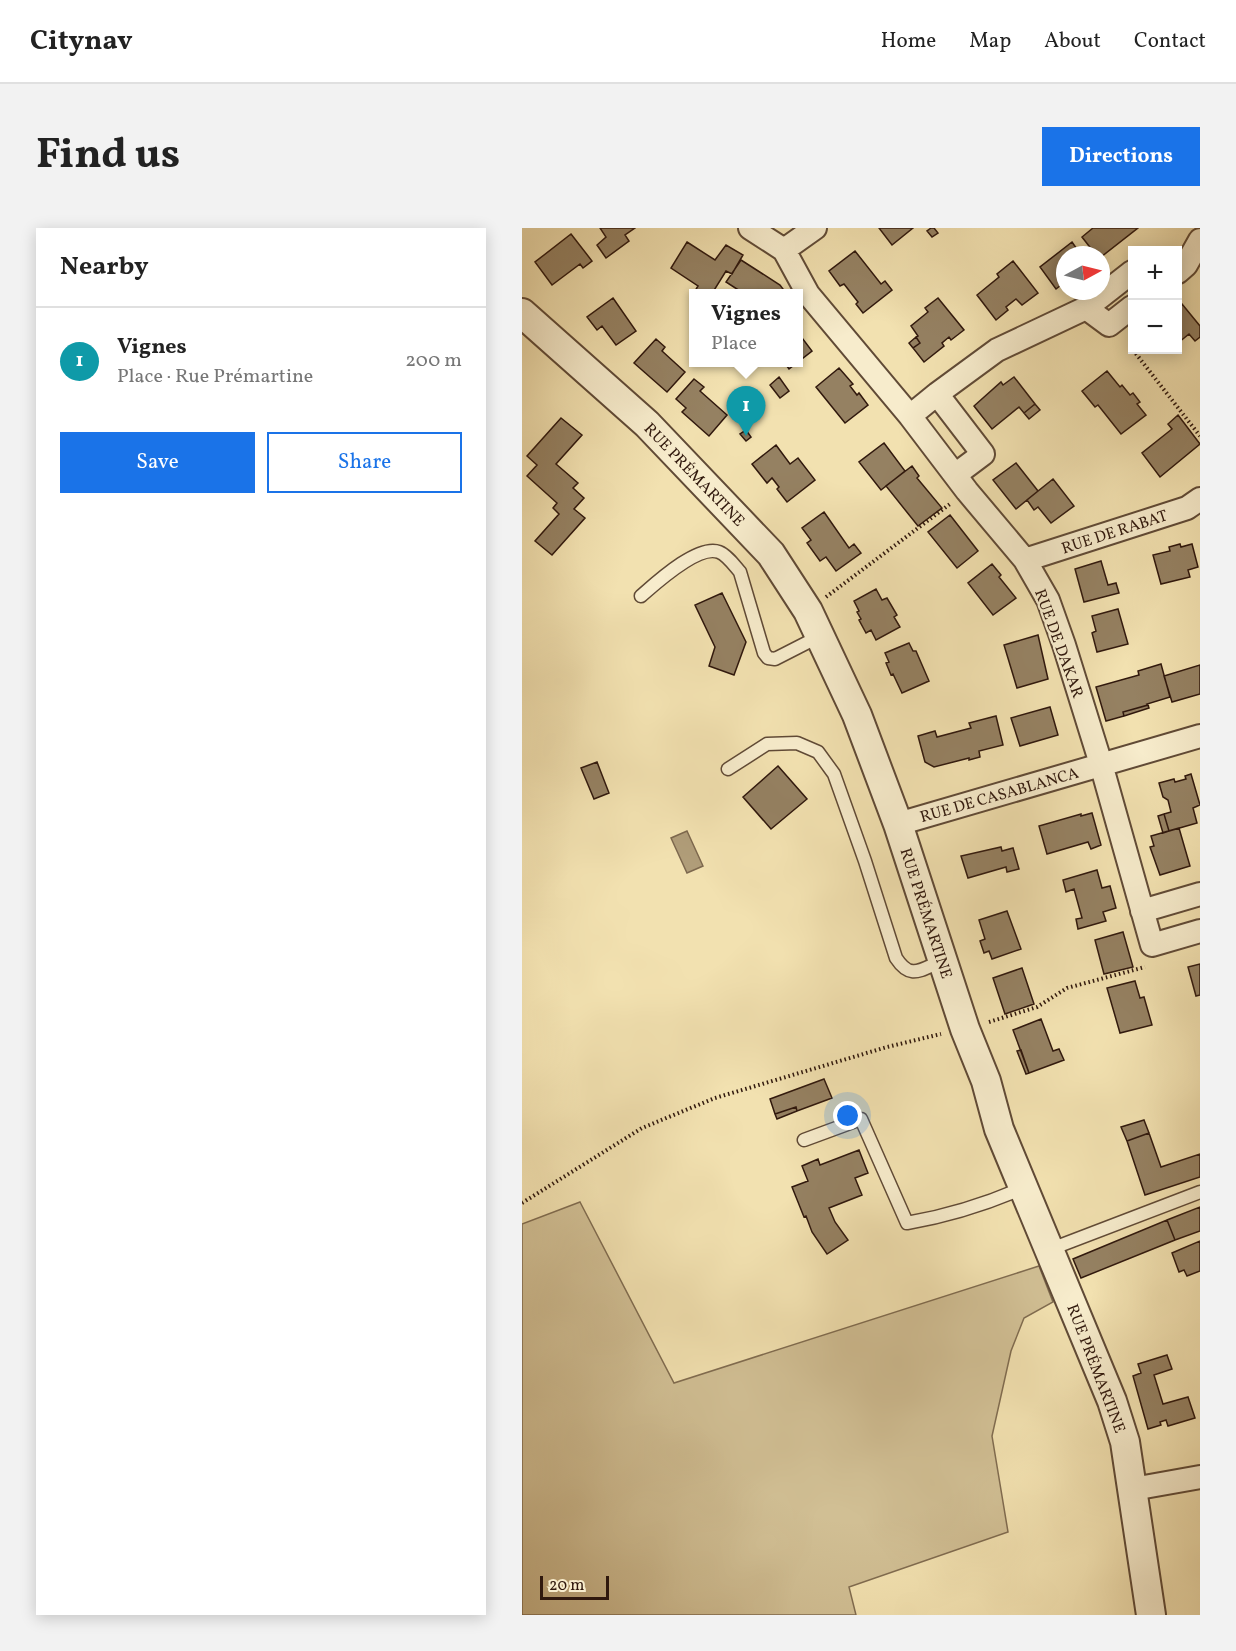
<!DOCTYPE html>
<html lang="en">
<head>
<meta charset="utf-8">
<style>
  body { margin:0; font-family:Vollkorn,serif; background:#f2f2f2; color:#222 }
  .controls { position:absolute; right:18px; top:18px; display:grid; overflow:hidden; border-radius:0px; box-shadow:0 3px 15px #0003 }
  .controls button { width:54px; height:54px; display:grid; place-items:center; padding:0; border:0; border-bottom:2px solid #e0e0e0; background:#fff; color:#222; font:30px sans-serif }
  .compass { position:absolute; left:534px; top:18px; width:54px; height:54px; border-radius:50%; background:#fff; box-shadow:0 3px 15px #0003; rotate:83deg }
  .scale { position:absolute; left:18px; bottom:15px; width:69px; box-sizing:border-box; padding-left:6px; border:3px solid #30180d; border-top:0; font-size:16px; line-height:21px; white-space:nowrap; color:#30180d; -webkit-text-stroke:4px #f7eccc; paint-order:stroke }
  .you { position:absolute; left:326px; top:888px; width:21px; height:21px; margin:-15px; border:4px solid #fff; border-radius:50%; background:#1a73e8; box-shadow:0 0 0 9px #1a73e833 }
  .badge { display:grid; place-items:center; width:39px; height:39px; border-radius:50%; background:#1a73e8; color:#fff; font-size:20px; font-weight:700 }
  .pin { position:absolute; translate:-50% -50px; filter:drop-shadow(0 2px 3px #0008) }
  .pin::after { content:''; position:absolute; top:32px; width:21px; height:18px; background:inherit; clip-path:polygon(0 0,100% 0,50% 100%) }
  .popup { position:absolute; left:167px; top:61px; width:114px; height:78px; box-sizing:border-box; display:grid; place-content:center; border-radius:0px; background:#fff; filter:drop-shadow(0 2px 4px #0005); font-size:20px; white-space:nowrap; color:#767676 }
  .popup b { font-size:22px; color:#222 }
  .popup::after { content:''; position:absolute; left:50%; top:100%; margin-left:-12px; border:12px solid transparent; border-top-color:#fff }
  .list { margin:0; padding:0; list-style:none }
  h2 { display:flex; justify-content:space-between; align-items:center; height:78px; margin:0; padding:0 24px; font-size:26px }
  h2 small { font-size:20px; font-weight:400; color:#767676 }
  .list li { display:grid; grid-template-columns:39px 1fr auto; gap:18px; align-items:center; box-sizing:border-box; height:108px; padding:0 24px; border-top:2px solid #e0e0e0 }
  .list b { display:block; font-size:22px; white-space:nowrap }
  .list p { margin:0; font-size:20px; white-space:nowrap; color:#767676 }
  .list em { font-size:20px; font-style:normal; color:#767676 }
  .actions { display:flex; gap:12px; padding:18px 24px }
  .actions a { flex:1; padding:14px 0; border:2px solid #1a73e8; border-radius:0px; text-align:center; font-size:21px; color:#1a73e8 }
  .actions .main { background:#1a73e8; color:#fff }
  .map { position:relative; flex:none; width:678px; height:1387px; overflow:hidden; border-radius:0px }
  header { display:flex; align-items:center; gap:36px; box-sizing:border-box; height:84px; padding:0 30px; background:#fff; border-bottom:2px solid #e0e0e0 }
  header strong { font-size:28px }
  nav { display:flex; gap:33px; margin-inline-start:auto; font-size:21px }
  .intro { display:flex; align-items:center; justify-content:space-between; box-sizing:border-box; height:144px; padding:0 36px }
  h1 { margin:0; font-size:42px }
  .button { padding:15px 27px; border-radius:0px; background:#1a73e8; color:#fff; font-size:21px; font-weight:700 }
  main { display:flex; gap:36px; padding:0 36px }
  aside { flex:1; background:#fff; border-radius:0px; box-shadow:0 3px 15px #0003 }
  .map>svg:first-child { display:block }
  .green { fill:#d1bf94; stroke:#806c50; stroke-width:1.5 }
  .water { fill:#b09d79; stroke:#7d684e; stroke-width:1.5 }
  .building { fill:#958162; stroke:#30180d; stroke-width:1.5 }
  .lines { fill:none; stroke-linecap:round; stroke-linejoin:round }
  .service-casing { stroke:#604a36; stroke-width:15 }
  .minor-casing { stroke:#604a36; stroke-width:26 }
  .tertiary-casing { stroke:#604a36; stroke-width:32 }
  .path { stroke:#30180d; stroke-width:4; stroke-dasharray:1.5 3; stroke-linecap:butt }
  .service { stroke:#f7eccc; stroke-width:12 }
  .minor { stroke:#f7eccc; stroke-width:22 }
  .tertiary { stroke:#f7eccc; stroke-width:28 }
  .labels { text-anchor:middle; stroke-width:4.5; stroke-linejoin:round; paint-order:stroke }
  .street-label { font-size:16px; fill:#30180d; stroke:#f7eccc }
</style>
</head>
<body>
<header>
<strong>Citynav</strong>
<nav><a>Home</a><a>Map</a><a>About</a><a>Contact</a></nav>
</header>
<div class="intro"><h1>Find us</h1><a class="button">Directions</a></div>
<main>
<aside>
<h2>Nearby<small></small></h2>
<ul class="list">
<li><span class="badge" style="background:#0f9aa8">1</span><div><b>Vignes</b><p>Place · Rue Prémartine</p></div><em>200 m</em></li>
</ul>
<div class="actions"><a class="main">Save</a><a>Share</a></div>
</aside>
<div class="map">
<svg width="678" height="1387" viewBox="0 0 678 1387">
  <rect width="100%" height="100%" fill="#f2e1b0"/>
  <filter id="stains"><feTurbulence type="fractalNoise" baseFrequency=".00333" numOctaves="4"/><feColorMatrix values="0 0 0 0 .2 0 0 0 0 .09 0 0 0 0 .02 0 0 0 .5 -.17"/></filter>
  <radialGradient id="worn" r=".72"><stop offset=".6" stop-color="#630" stop-opacity="0"/><stop offset="1" stop-color="#630" stop-opacity=".3"/></radialGradient>
  <path class="green" d="M 58,974 L 152,1155 L 517,1038 L 531,1074 L 502,1090 L 489,1123 L 470,1208 L 486,1304 L 327,1359 L 334,1387 L 0,1387 L 0,996 Z"/>
  <path class="water" d="M 165,603 L 181,638 L 165,645 L 149,610 Z"/>
  <path class="building" d="M 78,0 L 113,0 L 103,7 L 107,13 L 84,30 L 75,17 L 84,9 Z
    M 357,0 L 391,0 L 370,17 Z
    M 409,0 L 412,0 L 416,5 L 410,9 L 405,3 Z
    M 571,0 L 616,0 L 579,29 L 579,27 L 574,27 L 560,9 Z
    M 49,6 L 70,33 L 61,40 L 58,36 L 30,57 L 13,34 Z
    M 165,14 L 193,32 L 204,17 L 221,27 L 210,46 L 204,43 L 191,64 L 188,62 L 186,65 L 177,65 L 173,63 L 176,58 L 149,40 Z
    M 550,14 L 559,27 L 543,27 L 543,54 L 534,61 L 518,39 Z
    M 333,23 L 359,56 L 363,53 L 370,62 L 341,85 L 334,76 L 336,74 L 322,56 L 318,58 L 307,43 Z
    M 219,32 L 258,57 L 264,65 L 221,65 L 204,54 Z
    M 491,33 L 516,65 L 500,77 L 494,71 L 484,79 L 486,82 L 474,92 L 455,67 L 477,49 L 475,46 Z
    M 91,70 L 114,103 L 94,117 L 80,98 L 75,102 L 65,89 Z
    M 416,70 L 442,102 L 429,112 L 427,109 L 420,115 L 422,118 L 402,134 L 391,120 L 398,115 L 394,109 L 396,108 L 389,98 L 406,84 L 403,80 Z
    M 660,76 L 678,98 L 678,109 L 673,113 L 667,106 L 656,115 L 656,80 Z
    M 276,99 L 280,104 L 277,106 L 290,123 L 276,134 Z
    M 394,109 L 398,115 L 391,120 L 387,115 Z
    M 134,111 L 143,119 L 140,123 L 163,144 L 145,164 L 112,135 Z
    M 262,134 L 276,134 L 267,141 Z
    M 317,140 L 331,156 L 328,158 L 335,167 L 337,165 L 346,177 L 323,195 L 294,159 Z
    M 585,143 L 598,159 L 600,157 L 608,167 L 611,165 L 618,174 L 615,176 L 624,187 L 599,206 L 576,177 L 573,179 L 560,163 Z
    M 257,149 L 267,163 L 258,170 L 248,157 Z
    M 492,149 L 513,176 L 502,185 L 497,179 L 470,201 L 452,178 L 479,154 L 481,157 Z
    M 172,151 L 182,159 L 178,163 L 205,187 L 187,208 L 160,184 L 164,180 L 154,171 Z
    M 513,176 L 518,182 L 507,191 L 502,185 Z
    M 656,187 L 678,216 L 638,249 L 620,225 L 650,201 L 646,196 Z
    M 39,190 L 60,207 L 34,236 L 56,255 L 51,260 L 62,270 L 52,281 L 63,290 L 30,327 L 13,313 L 37,286 L 31,280 L 35,275 L 5,248 L 15,237 L 5,228 Z
    M 224,202 L 229,209 L 224,213 L 218,206 Z
    M 362,215 L 383,243 L 359,262 L 337,234 Z
    M 254,217 L 268,236 L 276,230 L 293,252 L 265,274 L 255,261 L 257,259 L 250,250 L 245,255 L 230,236 Z
    M 494,235 L 516,263 L 494,281 L 471,252 Z
    M 390,238 L 397,248 L 395,250 L 420,280 L 396,298 L 364,258 Z
    M 531,251 L 552,278 L 529,295 L 516,279 L 512,282 L 505,272 Z
    M 302,284 L 327,320 L 332,316 L 339,325 L 314,343 L 304,329 L 298,333 L 285,315 L 289,312 L 280,300 Z
    M 428,287 L 456,323 L 435,340 L 406,304 Z
    M 658,316 L 659,319 L 670,316 L 676,339 L 666,342 L 668,349 L 639,356 L 631,327 L 648,323 L 647,319 Z
    M 579,333 L 586,357 L 594,355 L 597,365 L 562,374 L 553,341 Z
    M 470,336 L 479,347 L 477,349 L 494,370 L 471,387 L 446,355 Z
    M 354,361 L 360,372 L 365,370 L 375,387 L 372,389 L 378,399 L 354,412 L 349,402 L 344,405 L 337,392 L 339,391 L 335,384 L 337,383 L 332,373 Z
    M 200,365 L 224,414 L 212,447 L 187,438 L 193,419 L 173,377 Z
    M 596,381 L 606,416 L 575,424 L 570,405 L 574,403 L 570,388 Z
    M 516,407 L 526,451 L 495,460 L 482,417 Z
    M 387,415 L 391,423 L 394,423 L 407,453 L 380,465 L 371,446 L 369,447 L 364,435 L 367,434 L 363,425 Z
    M 639,436 L 648,469 L 625,476 L 626,477 L 601,484 L 602,488 L 584,493 L 574,459 L 617,447 L 616,443 Z
    M 678,437 L 678,466 L 650,474 L 642,448 Z
    M 626,477 L 627,480 L 602,488 L 601,484 Z
    M 528,479 L 536,507 L 498,518 L 489,490 Z
    M 474,488 L 481,517 L 457,523 L 458,529 L 447,532 L 447,530 L 412,539 L 403,534 L 396,508 L 413,503 L 415,509 L 449,500 L 447,495 Z
    M 75,534 L 87,565 L 72,571 L 59,540 Z
    M 256,538 L 285,571 L 249,601 L 221,569 Z
    M 669,546 L 678,577 L 671,580 L 675,595 L 647,603 L 642,586 L 649,584 L 646,572 L 641,569 L 637,555 L 652,551 L 653,554 L 664,551 L 663,548 Z
    M 570,585 L 579,617 L 569,621 L 566,614 L 525,626 L 517,598 L 559,586 L 559,588 Z
    M 642,586 L 647,603 L 641,605 L 636,588 Z
    M 657,600 L 668,638 L 638,647 L 628,619 L 632,618 L 629,608 Z
    M 479,619 L 480,623 L 491,620 L 497,641 L 485,644 L 484,639 L 446,650 L 439,628 Z
    M 575,642 L 580,660 L 588,658 L 594,680 L 581,684 L 584,693 L 556,701 L 554,691 L 560,690 L 552,661 L 544,664 L 541,652 Z
    M 485,683 L 499,721 L 470,731 L 467,723 L 462,725 L 458,713 L 463,711 L 457,692 Z
    M 601,704 L 611,739 L 582,746 L 573,712 Z
    M 678,736 L 678,767 L 674,768 L 666,739 Z
    M 500,740 L 512,776 L 483,786 L 471,750 Z
    M 613,753 L 618,770 L 622,769 L 630,797 L 598,805 L 585,760 Z
    M 519,791 L 531,823 L 537,821 L 542,832 L 507,845 L 491,802 Z
    M 499,822 L 507,845 L 504,846 L 495,823 Z
    M 302,851 L 310,870 L 275,883 L 274,879 L 253,886 L 248,871 Z
    M 274,879 L 275,883 L 255,891 L 253,886 Z
    M 622,892 L 627,905 L 605,913 L 599,899 Z
    M 627,905 L 639,939 L 678,926 L 678,949 L 623,967 L 605,913 Z
    M 337,922 L 346,945 L 333,950 L 340,967 L 307,980 L 313,994 L 326,1012 L 305,1026 L 290,1004 L 284,988 L 282,989 L 270,959 L 286,953 L 280,938 L 296,931 L 298,937 Z
    M 678,979 L 678,1003 L 653,1012 L 645,992 Z
    M 645,992 L 653,1012 L 559,1050 L 551,1031 Z
    M 678,1013 L 678,1043 L 665,1048 L 662,1042 L 657,1044 L 650,1025 Z
    M 645,1127 L 650,1141 L 632,1147 L 641,1176 L 666,1169 L 673,1190 L 646,1198 L 644,1192 L 638,1194 L 639,1197 L 626,1201 L 611,1148 L 619,1145 L 616,1136 Z"/>
  <g class="lines">
    <defs>
      <path id="service" d="M 119,368 C 134,355 176,316 197,324 C 205,327 212,337 218,344 L 242,425 L 246,430 L 253,431 L 298,408
        M 206,541 L 245,516 L 275,515 L 296,524 L 312,546 L 343,633 L 374,730 C 389,753 399,741 420,733
        M 282,912 L 339,891 L 385,995 C 426,988 464,976 501,960
        M 529,1021 L 678,964"/>
      <path id="minor" d="M 228,0 L 262,22 L 293,0
        M 262,22 L 286,66 L 388,188 L 445,263 L 503,332 L 526,372 L 542,417 L 579,536 L 630,717 L 678,703
        M 656,44 L 664,37 L 678,12
        M 564,80 L 610,44
        M 415,166 L 461,226 L 433,247
        M 388,188 L 415,166 L 475,122 L 564,80 L 587,97 L 610,79
        M 503,332 L 665,280 L 678,271
        M 376,596 L 678,508
        M 620,683 L 678,666
        M 611,1261 L 678,1249"/>
      <path id="tertiary" d="M 0,85 L 125,196 L 249,326 L 286,383 L 335,487 L 376,596 L 443,801 L 464,853 L 477,901 L 590,1173 L 603,1214 L 629,1387"/>
    </defs>
    <use href="#service" class="service-casing"/>
    <use href="#minor" class="minor-casing"/>
    <use href="#tertiary" class="tertiary-casing"/>
    <path class="path" d="M 611,122 L 678,208
      M 304,369 L 428,276
      M 467,794 L 515,779 L 545,760 L 623,739
      M 0,975 L 120,900 L 193,870 L 365,819 L 419,806"/>
    <use href="#service" class="service"/>
    <use href="#minor" class="minor"/>
    <use href="#tertiary" class="tertiary"/>
  </g>
  <g class="labels">
    <g class="street-label">
      <text transform="translate(173 246) rotate(46)" y="6">RUE PRÉMARTINE</text>
      <text transform="translate(592 303) rotate(-18)" y="6">RUE DE RABAT</text>
      <text transform="translate(538 415) rotate(70)" y="6">RUE DE DAKAR</text>
      <text transform="translate(477 566) rotate(-16)" y="6">RUE DE CASABLANCA</text>
      <text transform="translate(405 685) rotate(72)" y="6">RUE PRÉMARTINE</text>
      <text transform="translate(575 1140) rotate(69)" y="6">RUE PRÉMARTINE</text>
    </g>
  </g>
  <rect width="100%" height="100%" filter="url(#stains)"/>
  <rect width="100%" height="100%" fill="url(#worn)"/>
</svg>
<div class="controls">
<button>+</button>
<button>−</button>
</div>
<svg class="compass" viewBox="-18 -18 36 36"><path d="M0-13l5 13h-10z" fill="#e53935"/><path d="M0 13l5-13h-10z" fill="#767676"/></svg>
<div class="scale">20 m</div>
<div class="you"></div>
<div class="pin badge" style="left:224px;top:208px;background:#0f9aa8">1</div>
<div class="popup"><b>Vignes</b>Place</div>
</div>
</main>
</body>
</html>
